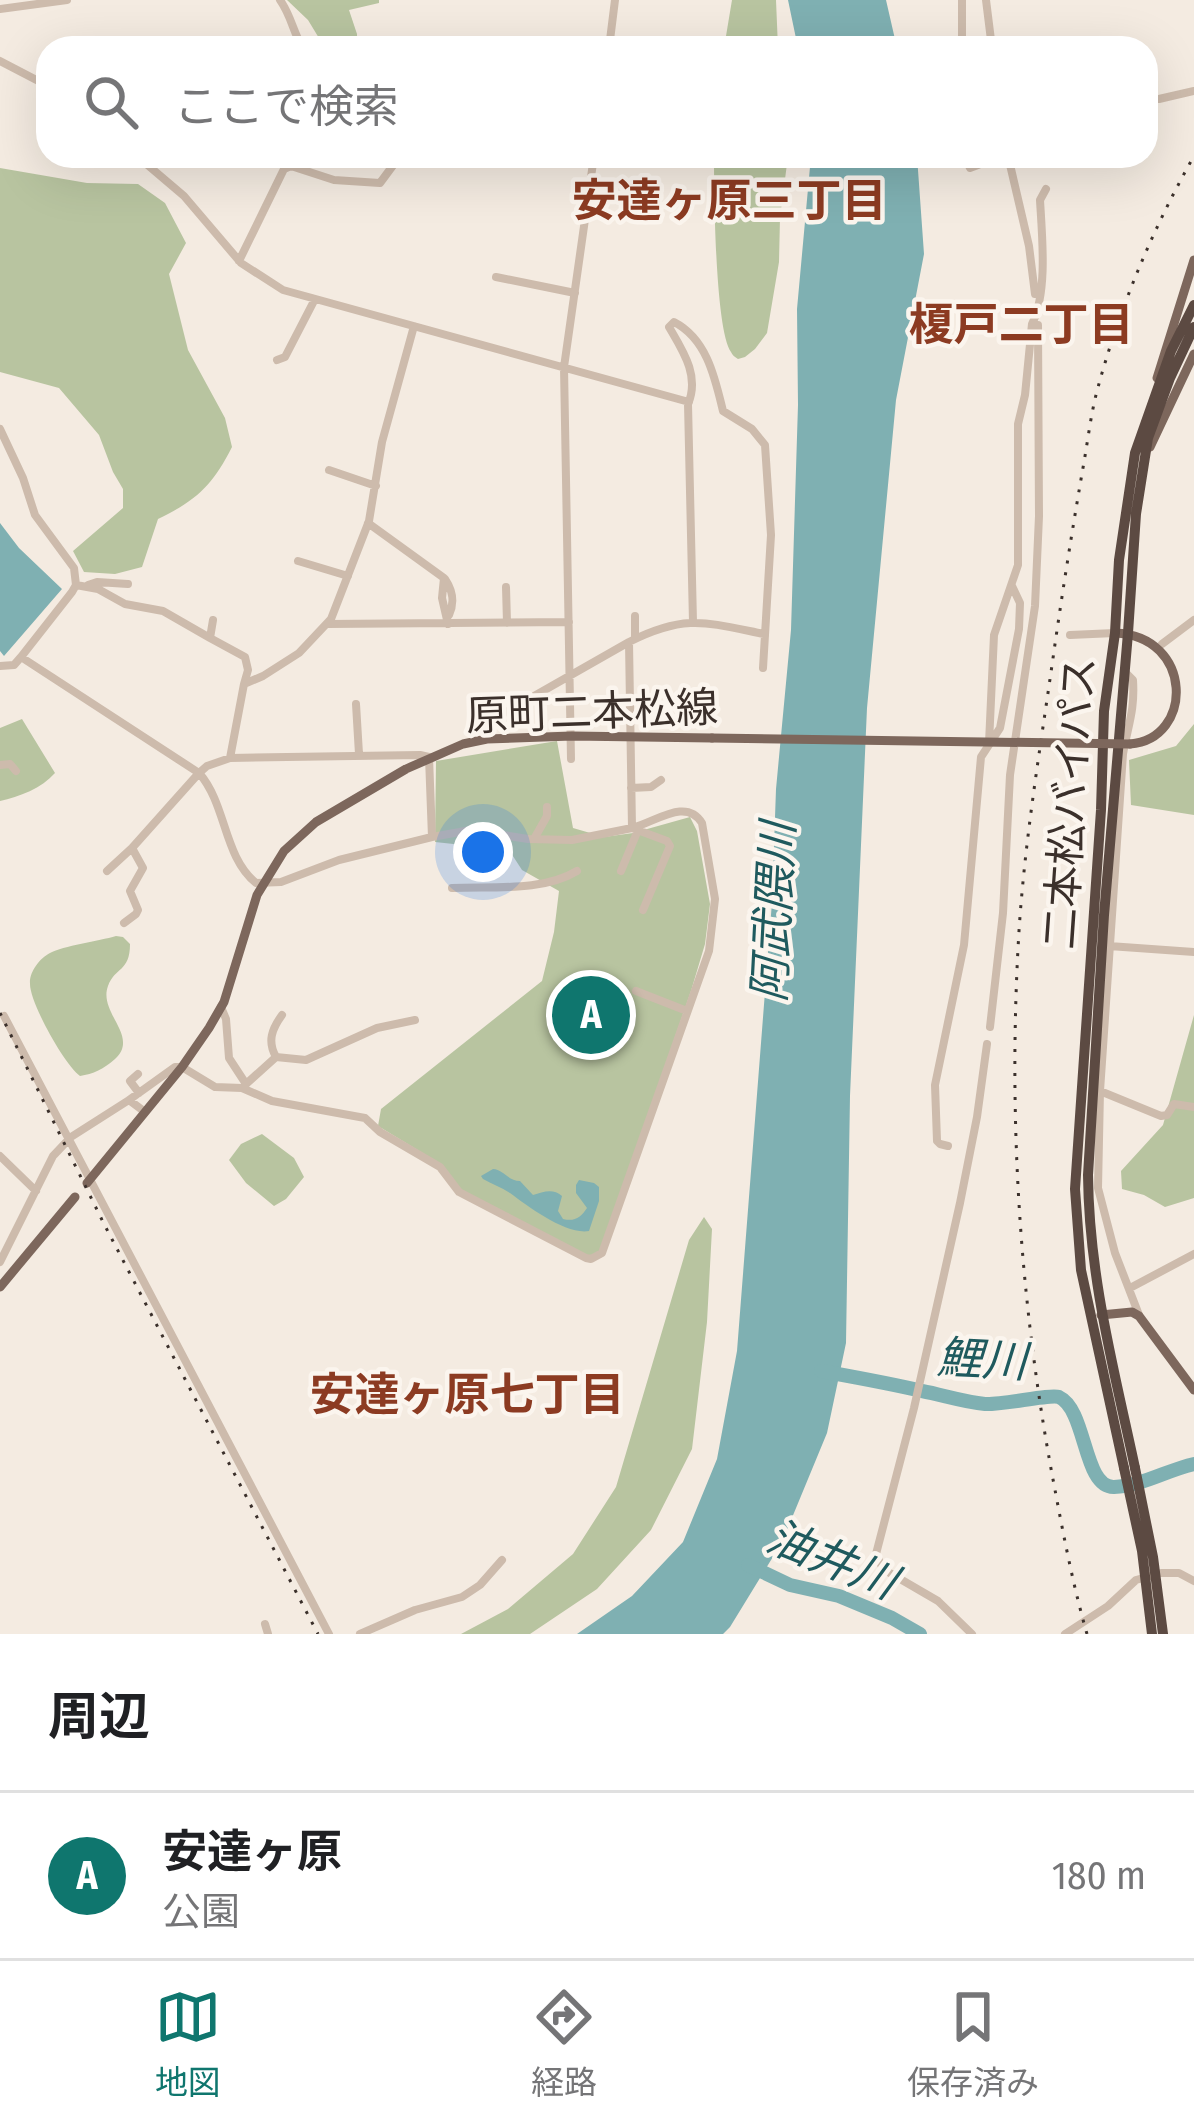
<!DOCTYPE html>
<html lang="ja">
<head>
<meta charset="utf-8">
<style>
  body { margin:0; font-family:"Fira Sans Condensed","Noto Sans JP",sans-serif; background:#f6f6f6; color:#202124 }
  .you { position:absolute; left:483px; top:852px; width:42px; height:42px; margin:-30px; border:9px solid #fff; border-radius:50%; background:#1a73e8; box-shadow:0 0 0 18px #1a73e833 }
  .badge { display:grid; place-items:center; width:78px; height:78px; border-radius:50%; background:#0f766e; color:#fff; font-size:39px; font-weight:700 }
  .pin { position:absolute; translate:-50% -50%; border:6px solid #fff; box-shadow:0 3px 12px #0006 }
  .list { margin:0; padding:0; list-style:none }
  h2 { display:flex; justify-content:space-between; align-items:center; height:156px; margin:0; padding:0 48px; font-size:51px }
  h2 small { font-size:39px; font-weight:400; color:#757577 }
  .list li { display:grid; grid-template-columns:78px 1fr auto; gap:36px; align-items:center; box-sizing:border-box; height:168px; padding:0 48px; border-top:3px solid #e0e0e0 }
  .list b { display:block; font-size:45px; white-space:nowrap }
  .list p { margin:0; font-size:39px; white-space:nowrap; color:#757577 }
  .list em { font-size:39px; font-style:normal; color:#757577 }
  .icon { flex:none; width:66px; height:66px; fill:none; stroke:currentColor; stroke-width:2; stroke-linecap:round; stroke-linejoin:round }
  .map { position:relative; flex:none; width:1194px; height:1634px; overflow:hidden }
  .search { position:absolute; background:#fff; box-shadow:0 12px 48px #0002; left:36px; right:36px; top:36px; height:132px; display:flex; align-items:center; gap:30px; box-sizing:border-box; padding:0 42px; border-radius:36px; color:#757577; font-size:45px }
  .sheet { height:324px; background:#fff }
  nav { display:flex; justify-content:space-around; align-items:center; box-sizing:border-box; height:168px; border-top:3px solid #e0e0e0; background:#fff; font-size:33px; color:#757577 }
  nav a { display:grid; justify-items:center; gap:6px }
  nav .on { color:#0f766e }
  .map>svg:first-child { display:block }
  .green { fill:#b8c4a0 }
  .water { fill:#7fb0b2 }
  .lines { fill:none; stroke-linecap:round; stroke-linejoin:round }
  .river { stroke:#7fb0b2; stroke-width:14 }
  .minor { stroke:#cdbbac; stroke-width:8 }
  .major { stroke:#7d675c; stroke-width:9 }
  .highway { stroke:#5c4a42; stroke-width:10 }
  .rail { stroke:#3b302b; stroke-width:3; stroke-dasharray:3 9; stroke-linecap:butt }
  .major-bridge { stroke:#7d675c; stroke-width:9 }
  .highway-bridge { stroke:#5c4a42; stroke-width:10 }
  .labels { text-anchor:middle; stroke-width:9; stroke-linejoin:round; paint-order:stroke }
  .street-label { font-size:42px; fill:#3b302b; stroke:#fbf5ee }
  .neighbourhood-label { font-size:45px; font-weight:bold; fill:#8c3b22; stroke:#fbf5ee }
  .water-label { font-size:45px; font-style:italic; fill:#1f5a5e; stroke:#fbf5ee }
</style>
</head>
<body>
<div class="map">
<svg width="1194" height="1634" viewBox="0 0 1194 1634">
  <rect width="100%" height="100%" fill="#f4ebe1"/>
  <path class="green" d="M 287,0 L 379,0 L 379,3 L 349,10 L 357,34 L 357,48 L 325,48 L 308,20 Z
    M 732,0 L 776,0 L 778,48 L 724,48 Z
    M 714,156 L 788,156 L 780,218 L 779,262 L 767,333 L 755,349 L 745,357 L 738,359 C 735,357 732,355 731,352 C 715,330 714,190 714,156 Z
    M 0,168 L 87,183 L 138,184 L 165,203 L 186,243 L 169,274 L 188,350 L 225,418 L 232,447 C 212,486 197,500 158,519 L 142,567 L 115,574 L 84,572 L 73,551 L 123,508 L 123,489 L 113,472 L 99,435 L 59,388 L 0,372 Z
    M 22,719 L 55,773 C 42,788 19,797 0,801 L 0,728 Z
    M 1194,724 L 1194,815 L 1131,805 L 1129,760 L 1176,746 Z
    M 557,741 L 573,828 L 604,837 L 633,833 L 690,817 L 697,831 L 710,904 L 705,944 L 691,991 L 601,1250 L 597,1254 L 589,1256 L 462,1191 L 439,1163 L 378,1126 L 381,1109 L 542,981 L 554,932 L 559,891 L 522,870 L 509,850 L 435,842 L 436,761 Z
    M 116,936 L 123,937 L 130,944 C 130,972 115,967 108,986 C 98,1013 140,1036 115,1059 C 104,1069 93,1074 80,1076 C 64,1064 30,1003 30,984 C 29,972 40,958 50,953 C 63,946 99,941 116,936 Z
    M 1194,1015 L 1194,1198 L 1165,1207 L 1144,1195 L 1122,1189 L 1121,1171 L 1163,1125 Z
    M 262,1134 L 294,1158 L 304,1177 L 286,1199 L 274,1206 L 246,1183 L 229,1160 L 241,1144 Z
    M 704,1217 L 712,1229 L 707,1322 L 692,1449 L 651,1530 L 597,1589 L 530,1634 L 461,1634 L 508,1609 L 573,1554 L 616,1487 L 689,1240 Z"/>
  <path class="water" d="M 788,0 L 886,0 L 897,48 L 798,48 Z
    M 811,156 L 917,156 L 924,254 L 896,400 L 867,708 L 850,1096 L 846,1343 L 827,1433 L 782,1542 L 730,1627 L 723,1634 L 577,1634 L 632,1596 L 683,1542 L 717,1459 L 737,1351 L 772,902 L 776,789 L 791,630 L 798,405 L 797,309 Z
    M 0,523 L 19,548 L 62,589 L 4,656 L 0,651 Z
    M 493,1169 C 503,1169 508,1181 520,1181 L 533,1195 C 543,1192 553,1188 562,1196 L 558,1211 L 563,1219 C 575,1222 581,1217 587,1208 L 576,1193 L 576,1185 L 579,1180 L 594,1183 L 599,1187 L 599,1201 L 589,1231 C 566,1235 529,1207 510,1193 C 501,1187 492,1184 483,1179 L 481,1176 Z"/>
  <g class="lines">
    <path class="river" d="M 821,1371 C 854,1377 888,1383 922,1391 C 943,1395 964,1402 985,1404 C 1003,1405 1050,1394 1059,1397 C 1087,1410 1083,1488 1114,1487 C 1142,1486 1167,1470 1194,1464
      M 748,1565 L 790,1585 L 839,1596 L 892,1618 L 920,1634"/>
    <path class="minor" d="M 280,0 C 292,17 293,33 303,48
      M 986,0 L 992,48
      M 0,9 L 67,0
      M 310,48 L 318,45 L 324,48
      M 609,48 L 615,0
      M 962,48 L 962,0
      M 0,61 L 48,86
      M 1159,99 L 1194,91
      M 137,156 L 184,196 L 241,263 L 283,290 L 689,402
      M 570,156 L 594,159
      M 964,156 L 970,168 L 978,165 L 986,156
      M 1008,156 L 1029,246 L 1035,294
      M 239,261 L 284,169 L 291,166 L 334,180 L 380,183 L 400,156
      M 496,277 L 575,293
      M 277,360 L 285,357 L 315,299
      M 0,429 L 23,478 L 35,515 L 74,568 L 76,585 L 72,592 L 21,657 L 199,773 C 227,805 223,856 256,883 L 281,882 L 339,860 L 432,837 L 471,830 L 528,839 L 572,840 L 632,828 L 667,841 L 670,846 L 643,910
      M 329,470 L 376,486
      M 368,523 L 444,578 L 442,598 L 448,624
      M 298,561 L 348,576
      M 445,579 C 453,591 455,602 449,615
      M 76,585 L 98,589 L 125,604 L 163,611 L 210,638
      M 88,585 L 97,582 L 128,584
      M 506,587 L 507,623
      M 635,616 L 635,638
      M 213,620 L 210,638 L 245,657 L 248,670 L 244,684
      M 693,622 L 688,404 C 700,376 683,351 669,327 L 674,322 C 707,339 715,378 723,411 L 752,429 L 765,445 L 771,535 L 763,668
      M 328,624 L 569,622
      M 1070,635 L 1115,633
      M 629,642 C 685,614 705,622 764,634
      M 1162,644 L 1194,620
      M 0,666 L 14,665 L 21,657
      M 1125,672 L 1133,680 C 1135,711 1128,725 1123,754 L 1100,1091 L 1098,1188 L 1115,1253 L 1139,1315
      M 356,704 L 359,754
      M 989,743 L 994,635 L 1018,565 L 1018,424 L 1025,395 L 1032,324 C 1048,292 1042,236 1040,200 L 1046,189
      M 230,758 L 244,684 L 263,676 L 299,653 L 331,619 L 369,521 L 382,442 L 414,326
      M 571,759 L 564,367 L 594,156
      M 0,765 L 10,764 L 16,771
      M 631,788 L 651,787 L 661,780
      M 534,839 L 547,816 L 547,807
      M 107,871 L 132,848 L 199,773 L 207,766 L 230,758 L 420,755 L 429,757 L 432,837
      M 621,871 L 638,830
      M 452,888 C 493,886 542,892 577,871
      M 124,923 L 136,914 L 138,910 L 130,891 L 143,868 L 132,848
      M 1109,946 L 1194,952
      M 636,991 L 687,1011
      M 221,1007 L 226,1019 L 229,1058 L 246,1084
      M 282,1015 C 272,1029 267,1041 276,1057 L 306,1060 L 377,1028 L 415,1020
      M 4,1016 L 329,1634
      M 990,1027 L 1003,913 L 1010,775 L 1035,606 L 1039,516 L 1038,325
      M 138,1074 L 130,1081 L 139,1093
      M 246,1084 L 276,1057
      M 1100,1091 L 1161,1116 L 1167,1115 L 1174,1104 L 1194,1107
      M 129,1100 L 175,1067 L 182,1067 L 215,1087 L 242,1088 L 272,1101 L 365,1118 L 380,1132 L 440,1167 L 459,1192 L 586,1258 L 591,1259 L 602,1253 L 709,951 L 715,899 L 702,823 C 686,797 656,822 632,828 L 629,642 L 499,716 L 488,732 L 487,739
      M 948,1146 L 940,1144 L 937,1141 L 935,1085 L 964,945 L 981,757 L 1000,728 L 1019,629 L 1020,603 L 1012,586
      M 0,1156 L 36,1191
      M 0,1262 L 53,1156 L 71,1137 L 129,1100 L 145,1112
      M 1130,1288 L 1194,1254
      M 265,1624 L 268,1634
      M 360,1634 L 415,1610 L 462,1597 L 480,1585 L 502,1560
      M 972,1634 L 938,1601 L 883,1569 L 876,1554 L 914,1408 L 960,1203 L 977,1117 L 987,1044
      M 1065,1634 L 1108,1606 L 1136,1580 L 1161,1573 L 1179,1573 L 1194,1581"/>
    <path class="major" d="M 1157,378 L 1194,260
      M 1150,447 L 1194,354
      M 1115,633 C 1194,636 1194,739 1130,744
      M 87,1183 L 182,1067 L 209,1028 L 224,1002 L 257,895 L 284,851 L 316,822 L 406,769 L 463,744 L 487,739 L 572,736 L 712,738
      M 0,1287 L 75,1197
      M 1101,1315 L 1132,1312 L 1139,1316 L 1194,1390"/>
    <path class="highway" d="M 1124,1468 L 1081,1270 L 1075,1189 L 1101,810 L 1104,711 L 1115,633 L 1119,560 L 1135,453 L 1171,351 L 1194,305
      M 1135,1468 C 1114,1369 1089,1277 1088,1175 L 1104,915 L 1128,633 L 1136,514 L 1148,438 L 1170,378 L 1194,327"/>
    <path class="rail" d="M 0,1013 L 103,1222 L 318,1634
      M 1087,1634 C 1072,1582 1062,1527 1052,1474 C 1019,1295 1008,1113 1019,931 C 1025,837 1041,744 1054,651 C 1063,588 1073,525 1084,462 C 1088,439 1091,414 1097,391 C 1119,309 1152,230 1194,156"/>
    <path class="major-bridge" d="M 712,738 L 1130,744"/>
    <path class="highway-bridge" d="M 1124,1468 L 1142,1551 L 1152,1634
      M 1135,1468 L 1153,1557 L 1163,1634"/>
  </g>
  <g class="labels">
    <g class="street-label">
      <text transform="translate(592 711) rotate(-2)" y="15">原町二本松線</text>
      <text transform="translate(1069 803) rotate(-86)" y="15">二本松バイパス</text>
    </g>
    <g class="neighbourhood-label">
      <text x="729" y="216">安達ヶ原三丁目</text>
      <text x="1021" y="340">榎戸二丁目</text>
      <text x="467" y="1410">安達ヶ原七丁目</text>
    </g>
    <g class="water-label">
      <text transform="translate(773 912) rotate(-87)" y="16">阿武隈川</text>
      <text transform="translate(982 1359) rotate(3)" y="16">鯉川</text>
      <text transform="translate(832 1559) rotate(22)" y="16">油井川</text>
    </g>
  </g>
</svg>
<div class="you"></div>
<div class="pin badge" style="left:591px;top:1015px">A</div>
<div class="search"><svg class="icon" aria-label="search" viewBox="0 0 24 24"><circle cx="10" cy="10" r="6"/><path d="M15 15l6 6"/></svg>ここで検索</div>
</div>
<section class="sheet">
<h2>周辺<small></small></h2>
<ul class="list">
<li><span class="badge">A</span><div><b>安達ヶ原</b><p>公園</p></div><em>180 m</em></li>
</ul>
</section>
<nav>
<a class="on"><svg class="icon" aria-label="map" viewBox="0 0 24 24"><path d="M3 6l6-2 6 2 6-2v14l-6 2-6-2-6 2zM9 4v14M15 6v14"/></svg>地図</a>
<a><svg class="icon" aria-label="directions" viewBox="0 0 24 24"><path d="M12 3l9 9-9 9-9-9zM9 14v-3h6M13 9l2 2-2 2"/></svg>経路</a>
<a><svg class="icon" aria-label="saved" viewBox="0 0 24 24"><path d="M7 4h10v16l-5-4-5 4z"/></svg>保存済み</a>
</nav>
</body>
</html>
